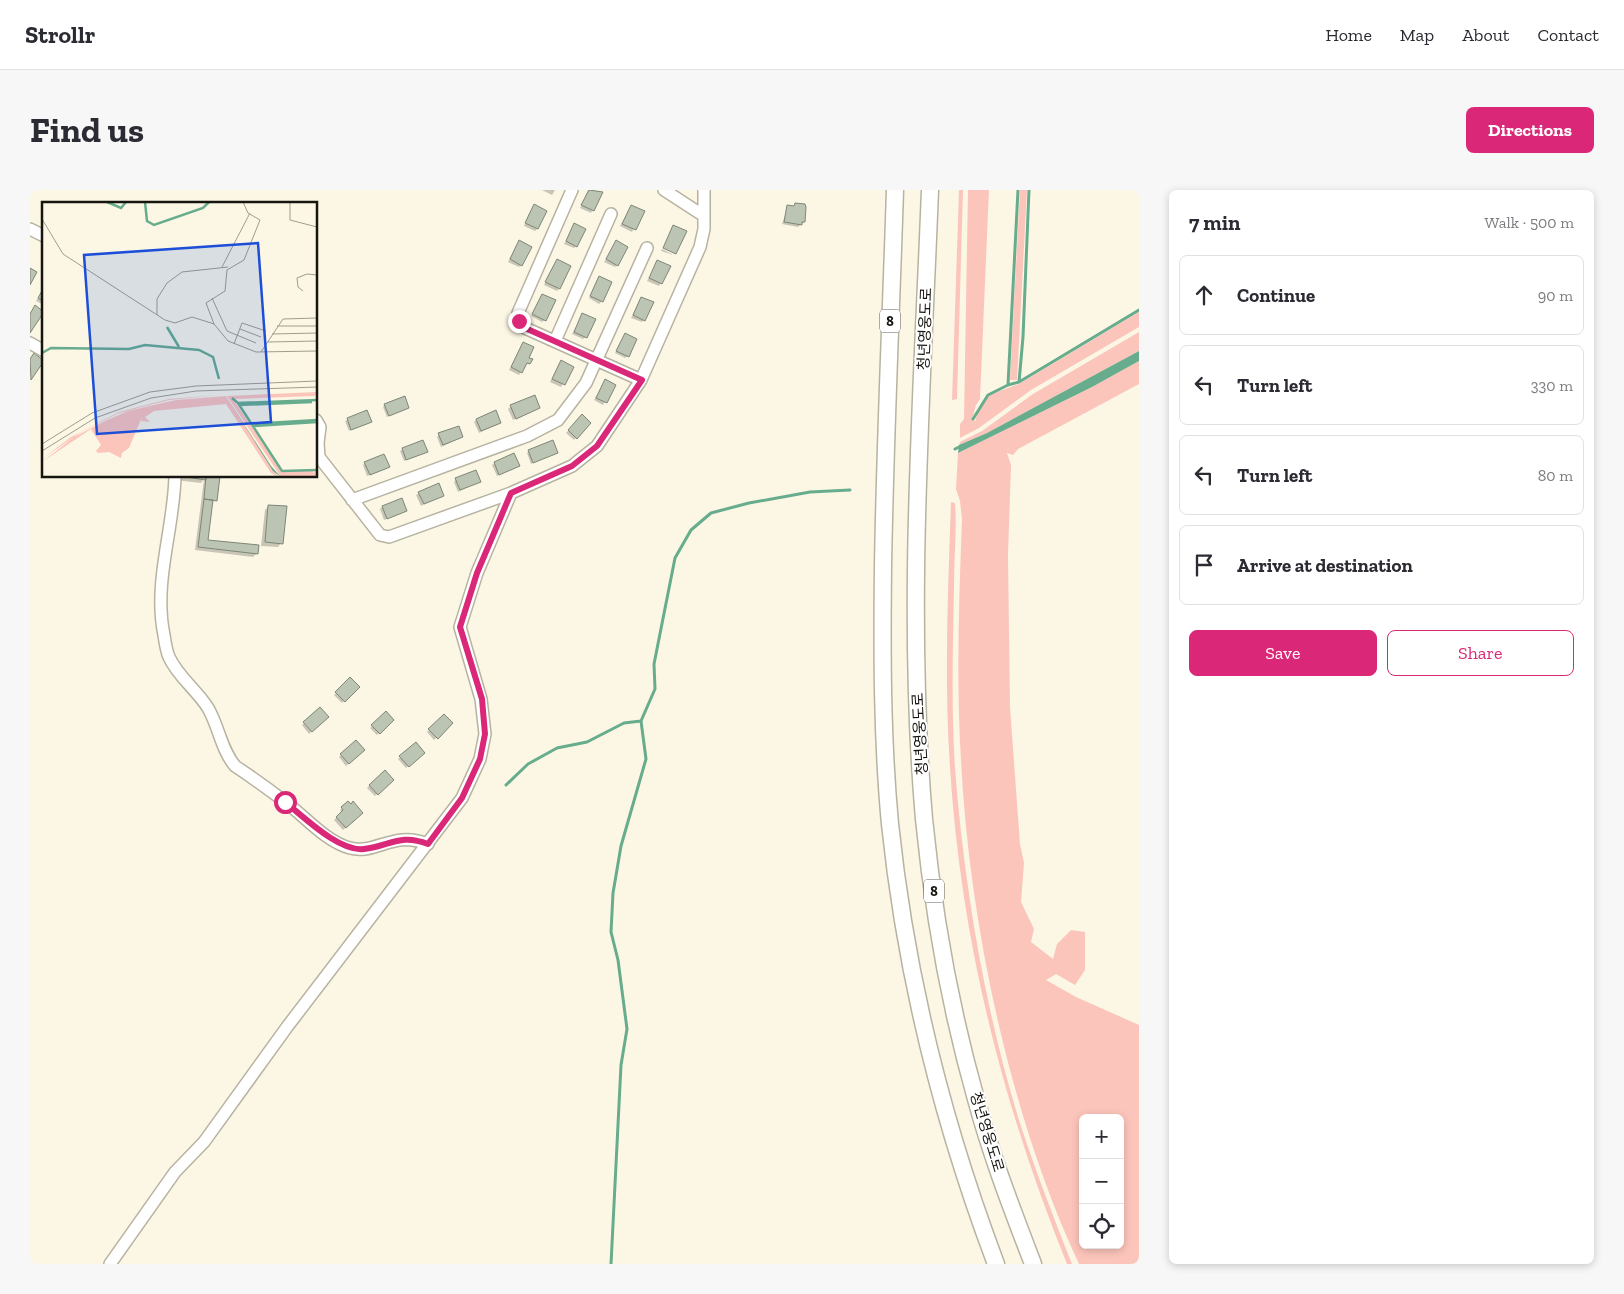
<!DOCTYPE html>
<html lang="en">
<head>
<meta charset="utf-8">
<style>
  body { margin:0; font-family:"Zilla Slab","Noto Sans KR",serif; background:#f7f7f7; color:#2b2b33 }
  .controls { position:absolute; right:15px; bottom:15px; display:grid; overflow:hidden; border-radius:8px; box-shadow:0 2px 8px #0003 }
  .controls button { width:45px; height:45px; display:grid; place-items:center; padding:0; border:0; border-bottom:1px solid #e1e1e2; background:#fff; color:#2b2b33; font:25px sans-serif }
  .stop { position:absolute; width:15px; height:15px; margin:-11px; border:4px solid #db2777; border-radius:50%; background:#fff }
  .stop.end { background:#db2777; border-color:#fff; box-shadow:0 1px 5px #0008 }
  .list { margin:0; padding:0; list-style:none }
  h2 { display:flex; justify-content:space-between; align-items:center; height:65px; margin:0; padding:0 20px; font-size:21px }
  h2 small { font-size:16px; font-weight:400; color:#7c7c81 }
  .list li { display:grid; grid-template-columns:32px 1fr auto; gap:15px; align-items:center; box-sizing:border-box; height:80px; margin:0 10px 10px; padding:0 10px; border:1px solid #e1e1e2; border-radius:8px }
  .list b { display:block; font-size:19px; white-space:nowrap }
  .list em { font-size:16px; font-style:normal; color:#7c7c81 }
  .actions { display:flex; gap:10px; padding:15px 20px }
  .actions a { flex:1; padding:11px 0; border:1px solid #db2777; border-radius:8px; text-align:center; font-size:18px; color:#db2777 }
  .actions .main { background:#db2777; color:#fff }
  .icon { flex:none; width:28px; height:28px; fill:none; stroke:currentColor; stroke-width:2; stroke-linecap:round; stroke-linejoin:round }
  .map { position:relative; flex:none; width:1109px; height:1074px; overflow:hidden; border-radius:8px }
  header { display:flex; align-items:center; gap:30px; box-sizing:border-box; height:70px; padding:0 25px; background:#fff; border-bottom:1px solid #e1e1e2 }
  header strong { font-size:24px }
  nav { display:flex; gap:28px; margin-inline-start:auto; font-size:18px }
  .intro { display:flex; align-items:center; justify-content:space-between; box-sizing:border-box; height:120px; padding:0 30px }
  h1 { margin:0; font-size:35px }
  .button { padding:12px 22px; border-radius:8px; background:#db2777; color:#fff; font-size:18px; font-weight:700 }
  main { display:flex; gap:30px; padding:0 30px }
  aside { flex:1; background:#fff; border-radius:8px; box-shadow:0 2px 8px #0003 }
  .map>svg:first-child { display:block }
  .green { fill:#fcc5bb; fill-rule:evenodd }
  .water { fill:#67ac8c }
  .shadow { fill:#0003 }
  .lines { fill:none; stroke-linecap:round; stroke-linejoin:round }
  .stream { stroke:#67ac8c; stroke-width:3 }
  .building { fill:#bcc5b4; stroke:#7e8677 }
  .minor-casing { stroke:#b7b3a1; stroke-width:14 }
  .highway-casing { stroke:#b7b3a1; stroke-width:19 }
  .minor { stroke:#fff; stroke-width:11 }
  .highway { stroke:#fff; stroke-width:16 }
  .route { stroke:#db2777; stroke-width:6 }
  .labels { text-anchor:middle; stroke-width:4; stroke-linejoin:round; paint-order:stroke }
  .shield { fill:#fff; stroke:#5d5b57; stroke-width:1 }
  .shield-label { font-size:14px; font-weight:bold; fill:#17150f }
  .street-label { font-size:15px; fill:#17150f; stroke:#fff }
  .inset-river { fill:none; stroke:#67ac8c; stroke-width:2.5 }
  .inset-road { fill:none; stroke:#a09d8f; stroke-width:1 }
  .view { fill:#1d4ed8; fill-opacity:0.15; stroke:#1d4ed8; stroke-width:2.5 }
  .inset-edge { fill:none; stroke:#17150f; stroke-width:2.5 }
</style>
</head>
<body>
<header>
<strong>Strollr</strong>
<nav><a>Home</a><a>Map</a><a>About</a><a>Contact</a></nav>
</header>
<div class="intro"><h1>Find us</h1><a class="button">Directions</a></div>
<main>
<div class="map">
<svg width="1109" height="1074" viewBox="0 0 1109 1074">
  <rect width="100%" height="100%" fill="#fbf7e4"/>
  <path class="green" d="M 929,0 L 933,0 L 927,209 L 922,210 Z
    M 938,0 L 959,0 L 950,209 L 946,215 L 942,229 L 945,231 L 950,217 L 959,205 L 989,194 L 1109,122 L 1109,137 L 1001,200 L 949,238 L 930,248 L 930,234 L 934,229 Z
    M 990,0 L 997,0 L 987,190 L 980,190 Z
    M 1109,142 L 1109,161 L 957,243 L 929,255 L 930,252 L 952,241 L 1003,204 Z
    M 1109,171 L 1109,194 L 988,259 L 983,265 L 977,263 L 981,275 L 978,365 L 980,517 L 990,654 L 994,673 L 991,712 L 1004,739 L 1001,752 L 1023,769 L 1027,754 L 1041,740 L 1055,742 L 1055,780 L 1045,795 L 1026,784 L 1016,790 L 1046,807 L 1109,835 L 1109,1074 L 1049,1074 C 980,927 939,732 931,570 C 926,490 929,410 932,329 L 930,311 L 926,299 L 928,263 L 1062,197 ZM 1053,928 L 1090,928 L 1090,1055 L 1053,1055 Z
    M 921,312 L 925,313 C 927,340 924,367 924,395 C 923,456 921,517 925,578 C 934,695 954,815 988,927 C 1004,977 1023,1026 1042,1074 L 1037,1074 C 972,914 931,750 920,578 C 914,489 918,400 921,312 Z"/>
  <path class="water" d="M 1109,161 L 1109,171 L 1062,197 L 928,263 L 929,255 L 957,243 Z"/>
  <path class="shadow" d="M 512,0 L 525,0 L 522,5 Z
    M 558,0 L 571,3 L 561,23 L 550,18 Z
    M 601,16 L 613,22 L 602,42 L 590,36 Z
    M 758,17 L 774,32 L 768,37 L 752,34 Z
    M 502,18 L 507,39 L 505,41 L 494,36 Z
    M 544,35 L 546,56 L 544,58 L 534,54 Z
    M 586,52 L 587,75 L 585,77 L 574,72 Z
    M 487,54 L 491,75 L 489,77 L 478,72 Z
    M 632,59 L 644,65 L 631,61 Z
    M 527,70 L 529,98 L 527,101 L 514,95 Z
    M 628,71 L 639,77 L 629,96 L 617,91 Z
    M 567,90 L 572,111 L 569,114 L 559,108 Z
    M 14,98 L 14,115 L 6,111 Z
    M 512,105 L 515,130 L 512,132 L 501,126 Z
    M 611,108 L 614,130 L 612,132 L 601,128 Z
    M 553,124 L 556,147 L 553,149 L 542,144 Z
    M 595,144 L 598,166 L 595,168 L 585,163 Z
    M 493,153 L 499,173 L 495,175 L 489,185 L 479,180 Z
    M 529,174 L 542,177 L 531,197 L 520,192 Z
    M 575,191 L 584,195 L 573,215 L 564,210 Z
    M 355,215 L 378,218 L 357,227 L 353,217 Z
    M 481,216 L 509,218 L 483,230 L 478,219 Z
    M 336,221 L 340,231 L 319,241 L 315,231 Z
    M 552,226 L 560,233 L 544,250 L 536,243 Z
    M 446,230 L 470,233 L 449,243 L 444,232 Z
    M 409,245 L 432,247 L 411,257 L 407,247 Z
    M 373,259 L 396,262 L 374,271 L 370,261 Z
    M 499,261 L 526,262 L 501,274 L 497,263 Z
    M 335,273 L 356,279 L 337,286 L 333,275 Z
    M 465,273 L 488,276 L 467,286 L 462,275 Z
    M 146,286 L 188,286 L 186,310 L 181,312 L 177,351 L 227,363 L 223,367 L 165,360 L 174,289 L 171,293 L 145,290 Z
    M 426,289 L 450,291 L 428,302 L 424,292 Z
    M 389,303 L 412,305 L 391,316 L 386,305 Z
    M 239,316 L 251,353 L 248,357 L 231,356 L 235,320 Z
    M 352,317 L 375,321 L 354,330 L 350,319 Z
    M 320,489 L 328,497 L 312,513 L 304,505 Z
    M 290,519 L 297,527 L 279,544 L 272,535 Z
    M 356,522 L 363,530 L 347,545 L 340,538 Z
    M 414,526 L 422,533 L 404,550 L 397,542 Z
    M 326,552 L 333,560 L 316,576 L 309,567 Z
    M 385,554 L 393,563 L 376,578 L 368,569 Z
    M 355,582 L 362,590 L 345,606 L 337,598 Z
    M 318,613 L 332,623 L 313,640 L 304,630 L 312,623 L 310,620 Z"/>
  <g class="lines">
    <path class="stream" d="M 989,192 L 993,147 L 999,0
      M 978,195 L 989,192 L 1109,120
      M 943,229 L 958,205 L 978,195 L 988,0
      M 925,259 L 931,256
      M 476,595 L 498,574 L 527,558 L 557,552 L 594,533 L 611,531
      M 581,1074 L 591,875 L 597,839 L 588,770 L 581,742 L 583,703 L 591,656 L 616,569 L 611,531 L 625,499 L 624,474 L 645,368 L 661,340 L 681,323 L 719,313 L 780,302 L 820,300"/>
  </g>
  <path class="building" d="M 559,0 L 573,2 L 564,21 L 551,15 Z
    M 765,13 L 775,14 L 776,17 L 775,32 L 772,32 L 772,35 L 754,32 L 757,15 L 764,16 Z
    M 504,14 L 517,21 L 508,39 L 495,33 Z
    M 601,15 L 615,21 L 606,40 L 592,34 Z
    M 544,33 L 556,39 L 547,57 L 536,51 Z
    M 643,35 L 657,41 L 646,64 L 633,58 Z
    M 489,50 L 502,57 L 492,76 L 480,69 Z
    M 586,50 L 598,57 L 588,76 L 576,69 Z
    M 527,69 L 541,76 L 530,99 L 515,92 Z
    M 627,70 L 641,76 L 632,94 L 619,88 Z
    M 0,78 L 7,82 L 0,95 Z
    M 569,86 L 582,92 L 573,112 L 560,106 Z
    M 14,97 L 14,112 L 8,108 Z
    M 512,104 L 526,110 L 516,131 L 502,124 Z
    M 611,107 L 624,112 L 615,131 L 603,125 Z
    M 5,115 L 14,122 L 0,143 L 0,124 Z
    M 552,123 L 566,129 L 557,148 L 544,142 Z
    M 595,143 L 607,149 L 599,167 L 586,161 Z
    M 493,152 L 504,157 L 499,168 L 503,169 L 500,174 L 497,173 L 492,183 L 481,177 Z
    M 4,163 L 14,171 L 1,190 L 0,169 Z
    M 531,170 L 544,177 L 535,195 L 522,189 Z
    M 575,189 L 586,195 L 577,213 L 566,208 Z
    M 505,205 L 510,218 L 486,229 L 480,215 Z
    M 375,206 L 379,218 L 359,226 L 354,214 Z
    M 337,220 L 342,232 L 321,240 L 317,228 Z
    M 466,220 L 471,233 L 451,241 L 446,229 Z
    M 552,224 L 561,233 L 547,249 L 538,240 Z
    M 429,236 L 433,247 L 413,255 L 408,243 Z
    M 393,250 L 398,262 L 376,270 L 372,258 Z
    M 523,250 L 528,263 L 503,273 L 498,260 Z
    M 484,263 L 490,276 L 469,285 L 464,272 Z
    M 354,264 L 360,277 L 340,285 L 334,272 Z
    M 446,280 L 451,292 L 430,300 L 425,288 Z
    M 149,286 L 176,286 L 176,290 Z
    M 176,286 L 190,286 L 187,311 L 174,309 Z
    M 409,293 L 414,306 L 394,314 L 388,302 Z
    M 372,308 L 377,321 L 357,329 L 352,316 Z
    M 174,309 L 183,310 L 178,350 L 229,355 L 228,364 L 168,357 Z
    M 238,315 L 257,316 L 253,354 L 235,352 Z
    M 320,487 L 330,497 L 315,512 L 305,502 Z
    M 290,517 L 299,527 L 282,542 L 273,532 Z
    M 356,521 L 364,530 L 350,544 L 341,535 Z
    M 414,524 L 423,533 L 408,549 L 398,539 Z
    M 326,550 L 335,560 L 319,574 L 310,564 Z
    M 386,552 L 395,563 L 379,577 L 369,566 Z
    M 355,580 L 364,590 L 348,605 L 339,595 Z
    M 318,611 L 321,614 L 323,611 L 333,623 L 316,638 L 306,627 L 313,620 L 311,617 Z"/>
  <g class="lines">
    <defs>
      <path id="minor" d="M 542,0 L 488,123 L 489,131 L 495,138 L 611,190
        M 634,0 L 674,26
        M 0,39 L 14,46
        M 525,151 L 581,24
        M 0,153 L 14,161
        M 286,230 L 290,237 L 288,253 L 289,267 L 350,345 L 359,347 L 481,303
        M 145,286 C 144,339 123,392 134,445 C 135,452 136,460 139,467 C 148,487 167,500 178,518 C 189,537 191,559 205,576 C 223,588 241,601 258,614 C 276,628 297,652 320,658 C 346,665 363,640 398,654
        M 322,310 L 497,246 L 528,230 L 556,193 L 617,58
        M 80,1074 L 145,982 L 174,952 L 257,837 L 432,608 L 450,569 L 455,544 L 451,509 L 430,437 L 447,383 L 481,303 L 542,276 L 567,256 L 611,190 L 670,57 L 674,39 L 674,0"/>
      <path id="highway" d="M 865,0 C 861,126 855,251 853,377 C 852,463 852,549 860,634 C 876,787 912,931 966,1074
        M 900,0 C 892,207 876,422 894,629 C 903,720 921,821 946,909 C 961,965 982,1019 1003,1074"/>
    </defs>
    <use href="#minor" class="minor-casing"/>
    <use href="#highway" class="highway-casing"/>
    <use href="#minor" class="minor"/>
    <use href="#highway" class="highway"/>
  </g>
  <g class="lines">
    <path class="route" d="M 255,612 C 274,627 309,662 334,659 C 360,656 370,643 398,654 L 432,608 L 450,569 L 455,544 L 452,509 L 430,437 L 447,383 L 481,303 L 542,276 L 567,256 L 612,190 L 495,138 L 489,131"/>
  </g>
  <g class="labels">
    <g class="shield">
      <rect x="850" y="119.5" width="20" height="23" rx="4"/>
      <rect x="894" y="689.5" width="20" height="23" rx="4"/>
    </g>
    <g class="shield-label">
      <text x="860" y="136">8</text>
      <text x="904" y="706">8</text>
    </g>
    <g class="street-label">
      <text transform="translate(895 139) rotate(-88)" y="5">청년영웅도로</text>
      <text transform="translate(890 544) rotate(-93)" y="5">청년영웅도로</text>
      <text transform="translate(957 942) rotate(73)" y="5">청년영웅도로</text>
    </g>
  </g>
  <g transform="translate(12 12)">
    <rect width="275" height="275" fill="#fbf7e4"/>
    <path d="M 275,190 L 273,194 L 191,197 L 240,269 L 271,269 L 271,271 L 275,268 L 275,274 L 239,275 L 185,194 ZM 176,193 L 127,198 L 77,211 L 39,230 L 0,257 L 29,235 L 77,210 L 127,197 ZM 184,194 L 236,275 L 229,271 L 184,202 L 112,209 L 103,215 L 108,220 L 99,219 L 100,215 L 87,246 L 80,251 L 79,256 L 67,250 L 56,251 L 54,249 L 59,243 L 49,227 L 0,260 L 32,235 L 63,219 L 86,209 L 134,198 Z" fill="#fcc5bb"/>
    <path d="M 184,194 L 229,264 L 239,275 L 231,269 Z" fill="#67ac8c"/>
    <path class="inset-river" d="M 65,0 L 79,6 L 84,0M 103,0 L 105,19 L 112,23 L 161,6 L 167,0M 125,125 L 137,145M 0,151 L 9,146 L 87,147 L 103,143 L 157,148 L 171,155 L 177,177M 190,196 L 196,201 L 275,198M 196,201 L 240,269 L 275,268M 197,203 L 270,200M 210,222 L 275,218M 210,224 L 275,220"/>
    <path class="inset-road" d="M 248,0 L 248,18 L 275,25M 0,17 L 21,52 L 123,118 L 133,121 L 150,115 L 166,120 L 172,122 L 186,139 L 214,150 L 275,149M 180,65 L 208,11M 261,89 L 256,85 L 255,76 L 265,72 L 275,73M 170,96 L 185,129 L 214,141M 115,113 L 115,97 L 125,81 L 140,70 L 186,65M 172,122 L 164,101 L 183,89 L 185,68 L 202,58 L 218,18 L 206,11 L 201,0M 235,124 L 275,124M 198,127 L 219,135M 230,132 L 275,131M 226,140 L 275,139M 192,142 L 200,121 L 224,129M 219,150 L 241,117 L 275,116M 0,242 L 50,211 L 108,190 L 154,184 L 275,179M 0,249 L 53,216 L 109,196 L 154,189 L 275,185"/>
    <path class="view" d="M 216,41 L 229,220 L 55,232 L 42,53 Z"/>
    <rect width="275" height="275" class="inset-edge"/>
  </g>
</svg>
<div class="controls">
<button>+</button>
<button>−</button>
<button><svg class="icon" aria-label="locate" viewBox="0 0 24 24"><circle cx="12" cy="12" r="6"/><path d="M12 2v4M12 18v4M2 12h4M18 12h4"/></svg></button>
</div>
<div class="stop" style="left:255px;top:612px"></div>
<div class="stop end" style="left:489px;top:131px"></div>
</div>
<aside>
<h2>7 min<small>Walk · 500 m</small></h2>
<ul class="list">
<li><svg class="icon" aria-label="ahead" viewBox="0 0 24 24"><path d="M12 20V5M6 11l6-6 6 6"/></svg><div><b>Continue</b></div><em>90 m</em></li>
<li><svg class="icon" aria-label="left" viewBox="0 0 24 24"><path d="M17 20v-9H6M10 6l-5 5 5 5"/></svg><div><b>Turn left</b></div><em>330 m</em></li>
<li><svg class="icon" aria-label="left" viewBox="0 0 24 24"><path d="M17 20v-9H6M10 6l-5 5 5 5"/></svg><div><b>Turn left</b></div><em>80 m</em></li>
<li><svg class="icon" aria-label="arrive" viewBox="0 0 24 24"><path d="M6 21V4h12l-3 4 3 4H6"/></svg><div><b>Arrive at destination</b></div></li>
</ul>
<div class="actions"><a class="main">Save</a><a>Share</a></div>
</aside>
</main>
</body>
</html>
